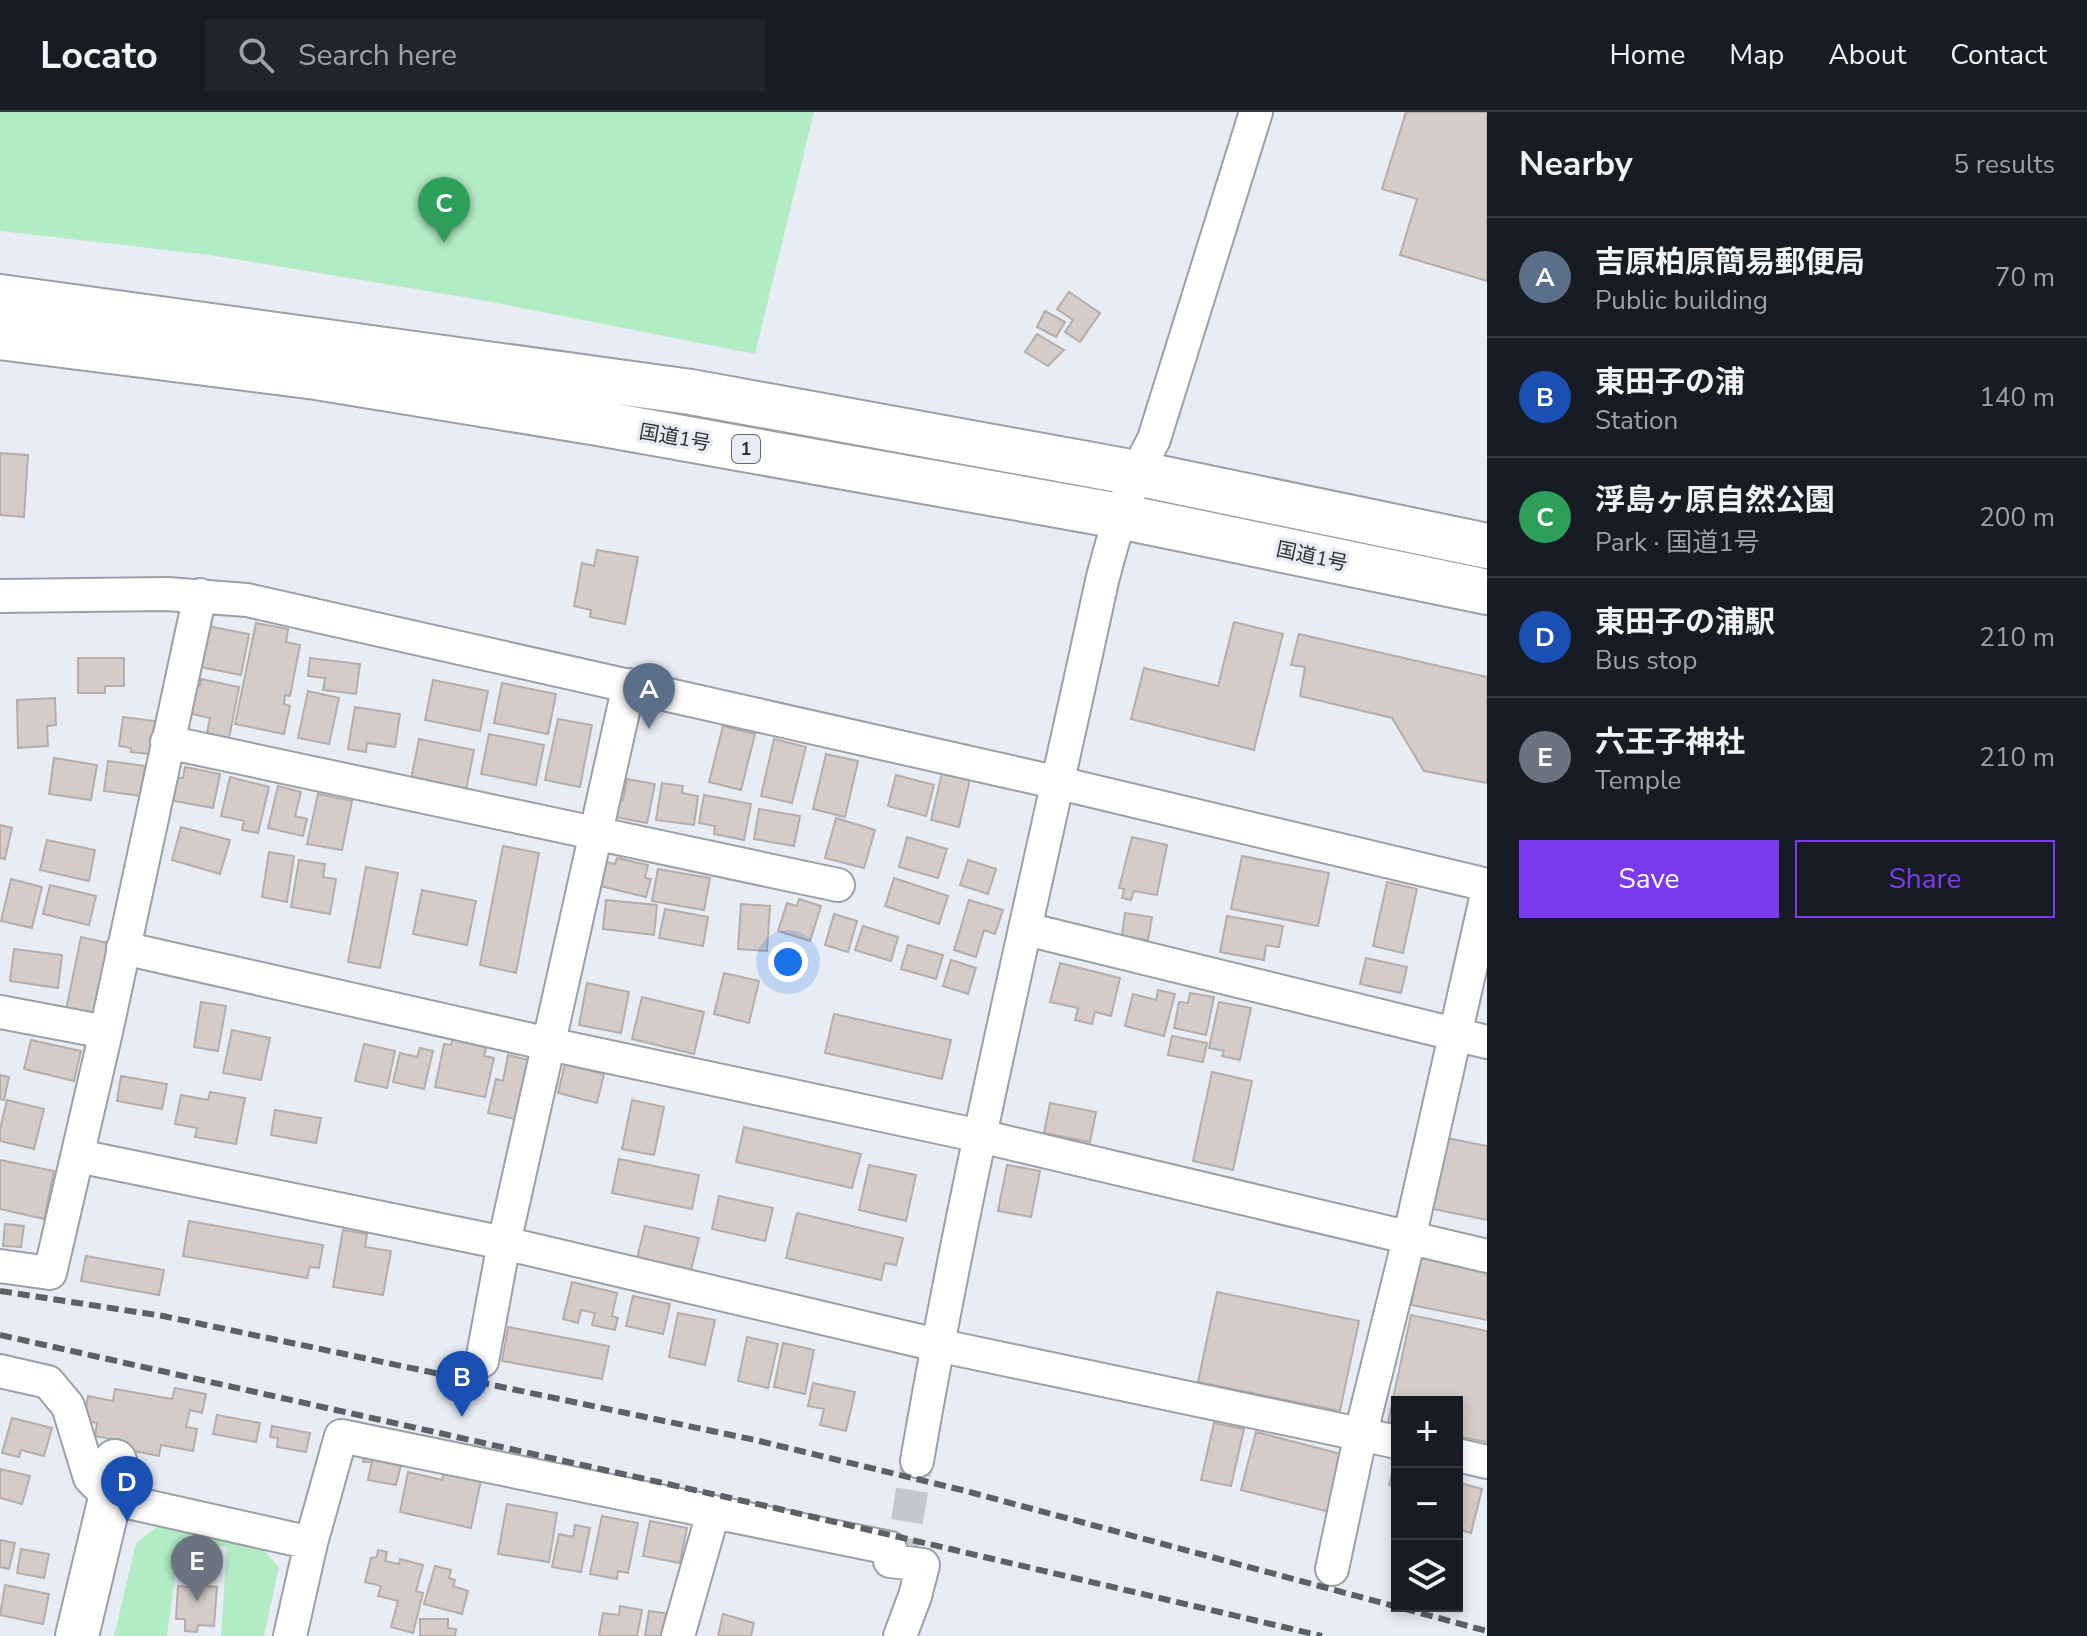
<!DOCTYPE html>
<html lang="en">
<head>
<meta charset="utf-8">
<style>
  body { margin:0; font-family:"Nunito Sans","Noto Sans JP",sans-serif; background:#20242c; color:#f1f3f6 }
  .controls { position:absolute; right:24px; bottom:24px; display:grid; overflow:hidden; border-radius:0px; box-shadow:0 4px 12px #0003 }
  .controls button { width:72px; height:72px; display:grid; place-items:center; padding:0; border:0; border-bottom:2px solid #363941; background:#171b24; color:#f1f3f6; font:40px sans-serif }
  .you { position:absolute; left:788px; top:850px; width:28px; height:28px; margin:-20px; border:6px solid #fff; border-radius:50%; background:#1a73e8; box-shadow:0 0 0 12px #1a73e833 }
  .badge { display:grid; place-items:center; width:52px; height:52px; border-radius:50%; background:#7c3aed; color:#fff; font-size:26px; font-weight:700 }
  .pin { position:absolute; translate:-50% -66px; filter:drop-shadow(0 2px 4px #0008) }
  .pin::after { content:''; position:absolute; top:42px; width:28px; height:24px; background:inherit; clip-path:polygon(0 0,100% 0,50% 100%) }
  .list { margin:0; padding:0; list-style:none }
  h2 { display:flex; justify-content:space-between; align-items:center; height:104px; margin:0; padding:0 32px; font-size:34px }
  h2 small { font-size:26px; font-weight:400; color:#9ea1a6 }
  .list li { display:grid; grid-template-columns:52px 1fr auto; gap:24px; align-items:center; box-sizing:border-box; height:120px; padding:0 32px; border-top:2px solid #363941 }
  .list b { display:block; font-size:30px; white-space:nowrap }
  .list p { margin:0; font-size:26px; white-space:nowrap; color:#9ea1a6 }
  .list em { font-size:26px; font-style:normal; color:#9ea1a6 }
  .actions { display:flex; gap:16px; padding:24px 32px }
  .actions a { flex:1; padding:18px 0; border:2px solid #7c3aed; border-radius:0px; text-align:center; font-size:28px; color:#7c3aed }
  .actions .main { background:#7c3aed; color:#fff }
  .icon { flex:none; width:44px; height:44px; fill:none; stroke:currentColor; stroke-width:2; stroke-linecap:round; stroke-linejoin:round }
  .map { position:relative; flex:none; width:1487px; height:1524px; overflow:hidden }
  header { display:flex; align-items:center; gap:48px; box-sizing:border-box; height:112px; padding:0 40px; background:#171b24; border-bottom:2px solid #363941 }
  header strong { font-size:38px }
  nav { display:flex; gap:44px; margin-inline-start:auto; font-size:28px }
  .search { width:560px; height:72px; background:#20242c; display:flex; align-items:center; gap:20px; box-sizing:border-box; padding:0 28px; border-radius:0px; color:#9ea1a6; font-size:30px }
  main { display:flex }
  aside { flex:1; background:#171b24 }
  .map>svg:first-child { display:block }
  .green { fill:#b2ecc5 }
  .building { fill:#d5cbc8; stroke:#b6aca9; stroke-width:2 }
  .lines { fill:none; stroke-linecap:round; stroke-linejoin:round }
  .minor-tunnel { stroke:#c3c7ce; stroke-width:32; stroke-dasharray:32 16; stroke-linecap:butt }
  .minor-casing { stroke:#9ba0a7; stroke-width:36 }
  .major-casing { stroke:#9ba0a7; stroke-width:46 }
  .highway-casing { stroke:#9ba0a7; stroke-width:48 }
  .minor { stroke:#fff; stroke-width:32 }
  .major { stroke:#fff; stroke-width:42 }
  .highway { stroke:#fff; stroke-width:44 }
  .rail { stroke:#5d6064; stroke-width:6; stroke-dasharray:12 6; stroke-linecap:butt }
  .labels { text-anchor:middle; stroke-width:7; stroke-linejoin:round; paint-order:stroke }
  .shield { fill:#e8edf5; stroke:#66696e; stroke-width:2 }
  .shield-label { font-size:18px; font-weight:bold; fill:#2f3134 }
  .street-label { font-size:20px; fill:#2f3134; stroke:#e8edf5 }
</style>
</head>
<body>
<header>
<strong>Locato</strong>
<div class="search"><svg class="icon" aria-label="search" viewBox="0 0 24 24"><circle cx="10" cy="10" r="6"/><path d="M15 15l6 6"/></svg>Search here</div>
<nav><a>Home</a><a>Map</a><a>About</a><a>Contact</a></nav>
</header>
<main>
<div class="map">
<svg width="1487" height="1524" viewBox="0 0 1487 1524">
  <rect width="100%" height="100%" fill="#e8edf5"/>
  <path class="green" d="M 0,0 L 814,0 L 755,242 L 487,189 L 210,143 L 0,119 Z
    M 163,1410 L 258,1432 L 279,1455 L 264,1524 L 221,1524 L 227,1435 L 180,1428 L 167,1524 L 114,1524 L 136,1431 Z"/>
  <path class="building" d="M 1406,0 L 1487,0 L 1487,169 L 1400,143 L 1417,87 L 1382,77 Z
    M 1069,180 L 1100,201 L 1080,230 L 1065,220 L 1073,208 L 1057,197 Z
    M 1045,199 L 1065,210 L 1056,225 L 1037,215 Z
    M 1037,222 L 1064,238 L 1048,254 L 1025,240 Z
    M 0,341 L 28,343 L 24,405 L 0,403 Z
    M 597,438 L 638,445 L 625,512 L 590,505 L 591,498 L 574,494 L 582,451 L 594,454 Z
    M 1234,510 L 1283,522 L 1254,638 L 1131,607 L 1144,556 L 1218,574 Z
    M 256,511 L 288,517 L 286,530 L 300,533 L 290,584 L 285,583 L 284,592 L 290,594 L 284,622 L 235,612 Z
    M 208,514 L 249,522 L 241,563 L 200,555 Z
    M 1299,522 L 1487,565 L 1487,671 L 1424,659 L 1392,606 L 1300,584 L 1305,555 L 1291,553 Z
    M 78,546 L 124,546 L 124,574 L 105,574 L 105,581 L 78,581 Z
    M 310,546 L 360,552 L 356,582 L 323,578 L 325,566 L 308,564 Z
    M 201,567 L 239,575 L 229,626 L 207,622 L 210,606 L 184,600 L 190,572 L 200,574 Z
    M 433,568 L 488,579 L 480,619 L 425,608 Z
    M 502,571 L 556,582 L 548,622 L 494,611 Z
    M 308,579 L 339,586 L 329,632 L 298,626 Z
    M 55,586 L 56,613 L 47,614 L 48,634 L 18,636 L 17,588 Z
    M 355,595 L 400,602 L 395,635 L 367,631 L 366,640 L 348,637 Z
    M 123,605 L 155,609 L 150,642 L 131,640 L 131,636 L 119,634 Z
    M 558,607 L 592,613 L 580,675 L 545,668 Z
    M 723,614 L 755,622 L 741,678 L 709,670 Z
    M 489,622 L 544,633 L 536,673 L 481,662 Z
    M 419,627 L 474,638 L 466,678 L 411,667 Z
    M 774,627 L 806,635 L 792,691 L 761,684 Z
    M 826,642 L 858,649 L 845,705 L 813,697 Z
    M 54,646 L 97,653 L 91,688 L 49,682 Z
    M 108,649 L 145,654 L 141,684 L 104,679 Z
    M 185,655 L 220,662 L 213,696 L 169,688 L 173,665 L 183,666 Z
    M 942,661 L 970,667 L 959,715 L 931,708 Z
    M 896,663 L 934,673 L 926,704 L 888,694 Z
    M 230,665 L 269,675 L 258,721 L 242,718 L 244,709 L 221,704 Z
    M 627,667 L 655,672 L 647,711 L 615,705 L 618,687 L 623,688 Z
    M 662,671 L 683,674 L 682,681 L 698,684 L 694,713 L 656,708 Z
    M 278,674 L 301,680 L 295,704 L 307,707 L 303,724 L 268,716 Z
    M 318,682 L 352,689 L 342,738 L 307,732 Z
    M 704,683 L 751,692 L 744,728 L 714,722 L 715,714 L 699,711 Z
    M 759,697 L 800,704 L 794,734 L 754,727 Z
    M 836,706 L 875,718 L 864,756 L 825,746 Z
    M 0,713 L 12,716 L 5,747 L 0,746 Z
    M 181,715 L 230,728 L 220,762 L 172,748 Z
    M 907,725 L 947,737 L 938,766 L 899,755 Z
    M 1132,725 L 1167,733 L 1157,783 L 1134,779 L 1131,788 L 1122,786 L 1124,777 L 1119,776 Z
    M 47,728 L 95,738 L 89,769 L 40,758 Z
    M 503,734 L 539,741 L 516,861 L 480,853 Z
    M 269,740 L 294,744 L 287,790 L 262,785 Z
    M 1242,744 L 1329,761 L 1318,814 L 1231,797 Z
    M 617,746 L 648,753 L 645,766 L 651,767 L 646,785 L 600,774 L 606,750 L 615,752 Z
    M 299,748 L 325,752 L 323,765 L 336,767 L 330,802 L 291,795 Z
    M 968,748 L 996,757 L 988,782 L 960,773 Z
    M 366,755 L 398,761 L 380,856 L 348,850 Z
    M 658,757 L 710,766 L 704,798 L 652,789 Z
    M 894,766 L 948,784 L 939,812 L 885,794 Z
    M 11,767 L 42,775 L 32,816 L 1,809 Z
    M 1387,770 L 1417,777 L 1403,841 L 1373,834 Z
    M 50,773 L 96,784 L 89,813 L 43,802 Z
    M 422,778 L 476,789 L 467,833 L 413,822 Z
    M 799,787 L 821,794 L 810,829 L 778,819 L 787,791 L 797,794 Z
    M 606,788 L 657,793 L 654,823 L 603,817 Z
    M 969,788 L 1003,798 L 995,822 L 984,818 L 976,845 L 954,838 Z
    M 741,792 L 770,794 L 767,839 L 738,837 Z
    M 665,797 L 708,805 L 703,834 L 659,826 Z
    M 1125,801 L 1152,805 L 1148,828 L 1122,824 Z
    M 834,802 L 857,809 L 848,840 L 825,833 Z
    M 1227,804 L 1283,814 L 1279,835 L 1266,833 L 1264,848 L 1220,840 Z
    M 863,814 L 898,825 L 891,849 L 855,838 Z
    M 81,825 L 113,832 L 98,905 L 66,898 Z
    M 908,833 L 943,843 L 936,867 L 901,857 Z
    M 14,837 L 62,843 L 58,876 L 10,869 Z
    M 1366,846 L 1407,855 L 1401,881 L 1360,872 Z
    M 951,848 L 976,856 L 968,882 L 943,874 Z
    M 1060,851 L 1120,866 L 1111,904 L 1095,900 L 1092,912 L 1075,908 L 1078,896 L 1050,890 Z
    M 724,861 L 759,869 L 749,911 L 714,902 Z
    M 587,871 L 629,880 L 621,921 L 579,913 Z
    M 1158,878 L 1175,882 L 1164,924 L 1125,914 L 1133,882 L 1156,888 Z
    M 1190,881 L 1214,885 L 1206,923 L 1174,916 L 1179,890 L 1188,891 Z
    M 642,885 L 704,900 L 694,942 L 632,927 Z
    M 201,890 L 226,894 L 218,939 L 194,935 Z
    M 1219,890 L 1251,896 L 1240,948 L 1222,944 L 1224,939 L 1209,936 Z
    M 834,902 L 951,928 L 942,967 L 825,941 Z
    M 232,918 L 270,926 L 261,968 L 223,961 Z
    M 1172,924 L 1207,931 L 1203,950 L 1168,943 Z
    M 453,925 L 487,932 L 484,944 L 494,946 L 485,985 L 435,975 L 444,932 L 451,933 Z
    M 31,928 L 81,939 L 74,969 L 24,957 Z
    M 364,932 L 395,939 L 387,976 L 355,969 Z
    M 420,936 L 433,939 L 424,977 L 393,970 L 400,941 L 417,945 Z
    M 508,943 L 528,948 L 515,1007 L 488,1001 L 496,967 L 503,969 Z
    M 565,952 L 604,962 L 597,991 L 558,981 Z
    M 1212,960 L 1252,969 L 1233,1058 L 1193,1049 Z
    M 0,963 L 9,965 L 4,988 L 0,987 Z
    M 121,964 L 167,972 L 162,997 L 117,989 Z
    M 210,980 L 245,986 L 236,1032 L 195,1025 L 197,1016 L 175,1012 L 181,983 L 208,988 Z
    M 7,988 L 44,997 L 34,1037 L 0,1029 L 0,1017 Z
    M 632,988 L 664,995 L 654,1043 L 622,1037 Z
    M 1050,991 L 1096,1000 L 1090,1030 L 1044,1021 Z
    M 275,998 L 321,1006 L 316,1031 L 271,1023 Z
    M 744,1015 L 861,1042 L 852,1076 L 736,1050 Z
    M 1442,1025 L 1487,1034 L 1487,1108 L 1428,1096 Z
    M 619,1047 L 699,1063 L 692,1097 L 612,1081 Z
    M 0,1048 L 54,1059 L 44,1107 L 0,1097 Z
    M 869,1053 L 916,1063 L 906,1109 L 859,1098 Z
    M 1007,1053 L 1040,1059 L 1031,1105 L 998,1099 Z
    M 719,1084 L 773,1096 L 765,1129 L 712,1117 Z
    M 797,1101 L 903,1126 L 896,1153 L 885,1151 L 881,1168 L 786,1146 Z
    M 189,1109 L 323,1133 L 319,1156 L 310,1155 L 307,1166 L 183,1144 Z
    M 5,1112 L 24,1114 L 21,1135 L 3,1134 Z
    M 645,1114 L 699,1126 L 691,1158 L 637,1147 Z
    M 343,1118 L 367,1122 L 365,1135 L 391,1139 L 383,1183 L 333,1175 Z
    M 86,1144 L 164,1158 L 159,1183 L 81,1169 Z
    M 1421,1144 L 1487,1158 L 1487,1208 L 1411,1193 Z
    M 572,1170 L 617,1181 L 612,1204 L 618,1206 L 615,1218 L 592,1213 L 595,1201 L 581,1198 L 578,1211 L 563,1207 Z
    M 1217,1180 L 1359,1209 L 1340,1299 L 1198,1270 Z
    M 633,1184 L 670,1192 L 663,1222 L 626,1214 Z
    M 678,1201 L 715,1208 L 705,1253 L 669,1245 Z
    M 1411,1203 L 1487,1219 L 1487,1330 L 1457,1324 L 1457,1290 L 1397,1290 L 1397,1312 L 1388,1310 Z
    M 508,1215 L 609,1234 L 602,1267 L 502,1249 Z
    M 747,1225 L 778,1232 L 768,1276 L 738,1269 Z
    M 783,1231 L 814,1238 L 805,1282 L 774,1275 Z
    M 813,1271 L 855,1280 L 846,1319 L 820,1313 L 824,1297 L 808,1294 Z
    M 175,1276 L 206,1282 L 202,1301 L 190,1298 L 186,1315 L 197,1317 L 193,1339 L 161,1333 L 159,1344 L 119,1336 L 121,1329 L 95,1324 L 97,1311 L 84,1308 L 88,1284 L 113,1289 L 115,1277 L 172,1287 Z
    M 217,1303 L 260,1311 L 256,1330 L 213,1322 Z
    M 12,1306 L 52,1316 L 44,1344 L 21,1338 L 19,1345 L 2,1341 Z
    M 1214,1311 L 1244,1317 L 1231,1374 L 1201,1368 Z
    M 272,1314 L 310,1321 L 306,1340 L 277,1335 L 278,1326 L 270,1325 Z
    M 1256,1320 L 1345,1343 L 1330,1400 L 1241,1378 Z
    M 365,1338 L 403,1345 L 396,1373 L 368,1368 L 372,1350 L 363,1350 Z
    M 1396,1346 L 1397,1347 L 1397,1376 L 1389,1373 Z
    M 0,1357 L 30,1364 L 22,1392 L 0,1386 Z
    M 408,1360 L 442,1368 L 444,1360 L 481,1368 L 471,1416 L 400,1400 Z
    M 1457,1370 L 1482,1377 L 1471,1421 L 1457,1417 Z
    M 507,1392 L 557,1401 L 549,1450 L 498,1442 Z
    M 602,1404 L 638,1411 L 628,1461 L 618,1459 L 617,1467 L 590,1462 Z
    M 650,1409 L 687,1416 L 680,1451 L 643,1444 Z
    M 575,1413 L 590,1416 L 581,1460 L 552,1455 L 559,1422 L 573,1425 Z
    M 0,1428 L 15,1431 L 9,1457 L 0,1455 Z
    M 186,1435 L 217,1436 L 216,1460 L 208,1460 L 207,1474 L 217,1475 L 214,1514 L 198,1513 L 197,1520 L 185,1519 L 185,1507 L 176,1507 L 178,1474 L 192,1475 L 193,1460 L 185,1459 Z
    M 21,1437 L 49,1442 L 44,1466 L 17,1461 Z
    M 378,1438 L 387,1440 L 385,1449 L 399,1452 L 400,1447 L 423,1453 L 416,1479 L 423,1481 L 413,1521 L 391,1515 L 398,1489 L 378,1484 L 381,1474 L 365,1470 L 371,1446 L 377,1445 Z
    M 435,1454 L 451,1458 L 449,1466 L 455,1468 L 453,1474 L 468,1479 L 462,1502 L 424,1492 Z
    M 5,1473 L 49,1482 L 43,1512 L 0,1503 Z
    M 620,1494 L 642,1498 L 637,1524 L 599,1524 L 603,1501 L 619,1503 Z
    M 649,1499 L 670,1502 L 667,1524 L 645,1524 Z
    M 723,1502 L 754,1511 L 751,1524 L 718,1524 Z
    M 420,1507 L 448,1507 L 448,1516 L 456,1517 L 455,1524 L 420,1524 Z"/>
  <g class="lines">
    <path class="minor-tunnel" d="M 899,1457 L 917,1349"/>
    <defs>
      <path id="minor" d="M 0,484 L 167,482 L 247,488 L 1059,671 L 1487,773
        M 167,630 L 838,773
        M 1026,817 L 1487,930
        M 123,836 L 549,932 L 980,1024 L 1487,1144
        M 0,900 L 106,920
        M 78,1044 L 504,1131 L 937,1233 L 1397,1330
        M 0,1154 L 50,1161 L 106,920 L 200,483
        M 482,1249 L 504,1131 L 629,573
        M 0,1259 L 48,1270 L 68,1294 L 90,1366 L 110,1386 L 311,1431
        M 1457,1343 L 1487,1350
        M 917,1349 C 968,1053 1039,761 1102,469 C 1115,418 1129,373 1154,327 L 1256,0
        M 1332,1457 L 1361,1321 L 1409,1127 L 1487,782
        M 290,1524 L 311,1431 L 341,1324 L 890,1436 L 890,1449 L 923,1453 L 915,1484 L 900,1524
        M 678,1524 L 713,1401"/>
      <path id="major" d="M 77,1524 L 110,1386 L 115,1349"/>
      <path id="highway" d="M 0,185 L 691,280 L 1136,361 L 1487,434
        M 0,225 L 316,265 L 598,311 L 1119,404 L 1487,480"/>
    </defs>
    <use href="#minor" class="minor-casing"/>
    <use href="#major" class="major-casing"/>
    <use href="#highway" class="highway-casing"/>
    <use href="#minor" class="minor"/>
    <use href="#major" class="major"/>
    <use href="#highway" class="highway"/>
    <path class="rail" d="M 0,1179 L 163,1204 L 755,1328 L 962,1378 L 1487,1519
      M 0,1223 L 775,1396 L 1322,1524"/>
  </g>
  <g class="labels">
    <rect class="shield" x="732" y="323" width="28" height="28" rx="6"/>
    <g class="shield-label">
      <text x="746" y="343">1</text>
    </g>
    <g class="street-label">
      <text transform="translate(675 325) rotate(10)" y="7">国道1号</text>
      <text transform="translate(1312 444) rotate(12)" y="7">国道1号</text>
    </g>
  </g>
</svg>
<div class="controls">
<button>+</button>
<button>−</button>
<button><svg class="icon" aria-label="layers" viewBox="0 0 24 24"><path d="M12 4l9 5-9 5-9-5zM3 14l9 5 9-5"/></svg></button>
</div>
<div class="you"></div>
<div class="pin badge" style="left:649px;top:617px;background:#5c6f8a">A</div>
<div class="pin badge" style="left:462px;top:1305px;background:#1a4fb4">B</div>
<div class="pin badge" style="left:444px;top:131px;background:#2e9e5b">C</div>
<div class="pin badge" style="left:127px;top:1410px;background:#1a4fb4">D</div>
<div class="pin badge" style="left:197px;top:1489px;background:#6b7280">E</div>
</div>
<aside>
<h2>Nearby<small>5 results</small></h2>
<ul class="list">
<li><span class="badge" style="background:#5c6f8a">A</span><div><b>吉原柏原簡易郵便局</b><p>Public building</p></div><em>70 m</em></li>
<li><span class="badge" style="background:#1a4fb4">B</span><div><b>東田子の浦</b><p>Station</p></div><em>140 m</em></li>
<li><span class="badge" style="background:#2e9e5b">C</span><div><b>浮島ヶ原自然公園</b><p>Park · 国道1号</p></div><em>200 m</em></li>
<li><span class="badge" style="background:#1a4fb4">D</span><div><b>東田子の浦駅</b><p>Bus stop</p></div><em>210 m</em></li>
<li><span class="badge" style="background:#6b7280">E</span><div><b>六王子神社</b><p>Temple</p></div><em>210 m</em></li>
</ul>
<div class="actions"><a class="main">Save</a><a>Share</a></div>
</aside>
</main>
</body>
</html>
